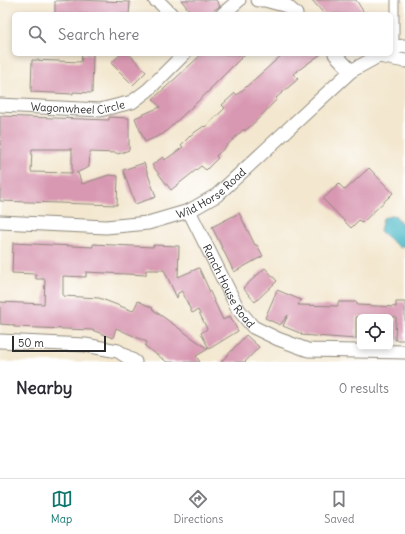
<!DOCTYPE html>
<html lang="en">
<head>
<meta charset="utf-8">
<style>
  body { margin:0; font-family:Delius,sans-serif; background:#f2f2f3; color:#2b2b33 }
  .controls { position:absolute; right:12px; bottom:12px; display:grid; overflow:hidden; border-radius:6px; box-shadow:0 2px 6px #0003 }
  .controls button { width:36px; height:36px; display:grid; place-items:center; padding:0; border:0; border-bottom:1px solid #e1e1e2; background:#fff; color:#2b2b33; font:20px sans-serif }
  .scale { position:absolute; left:12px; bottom:10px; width:94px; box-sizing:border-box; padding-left:4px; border:2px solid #2b2b2b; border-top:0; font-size:11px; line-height:14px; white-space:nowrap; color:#2b2b2b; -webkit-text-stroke:3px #fff; paint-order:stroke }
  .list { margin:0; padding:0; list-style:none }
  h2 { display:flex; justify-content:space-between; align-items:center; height:52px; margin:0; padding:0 16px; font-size:17px }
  h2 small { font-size:13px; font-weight:400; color:#7c7c81 }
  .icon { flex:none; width:22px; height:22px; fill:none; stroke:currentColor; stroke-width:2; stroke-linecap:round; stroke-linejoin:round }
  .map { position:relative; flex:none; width:405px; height:362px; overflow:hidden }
  .search { position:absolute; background:#fff; box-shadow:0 2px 6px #0003; left:12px; right:12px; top:12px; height:44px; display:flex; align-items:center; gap:10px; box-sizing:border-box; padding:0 14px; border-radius:6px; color:#7c7c81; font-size:15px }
  .sheet { height:116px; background:#fff }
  nav { display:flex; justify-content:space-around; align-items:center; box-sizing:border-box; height:56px; border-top:1px solid #e1e1e2; background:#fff; font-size:11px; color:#7c7c81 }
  nav a { display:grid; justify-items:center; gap:2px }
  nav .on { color:#0f766e }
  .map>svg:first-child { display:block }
  .water { fill:#4dbac7; stroke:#3c7279 }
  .building { fill:#d898b1; fill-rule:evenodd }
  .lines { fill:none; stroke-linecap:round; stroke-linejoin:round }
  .service-casing { stroke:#8f897d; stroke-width:9 }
  .minor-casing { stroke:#8f897d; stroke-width:15 }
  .service { stroke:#fff; stroke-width:7 }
  .minor { stroke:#fff; stroke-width:13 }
  .labels { text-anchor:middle; stroke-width:3.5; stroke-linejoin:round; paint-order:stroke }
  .street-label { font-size:11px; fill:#2b2b2b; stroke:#fff }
</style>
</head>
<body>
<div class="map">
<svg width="405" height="362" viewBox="0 0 405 362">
  <rect width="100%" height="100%" fill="#fff"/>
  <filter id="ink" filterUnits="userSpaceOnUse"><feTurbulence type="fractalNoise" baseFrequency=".025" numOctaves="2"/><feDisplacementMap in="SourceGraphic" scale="8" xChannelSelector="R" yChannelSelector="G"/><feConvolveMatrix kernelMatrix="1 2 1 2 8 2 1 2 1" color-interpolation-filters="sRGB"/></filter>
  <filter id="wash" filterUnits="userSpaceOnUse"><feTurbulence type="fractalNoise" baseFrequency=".012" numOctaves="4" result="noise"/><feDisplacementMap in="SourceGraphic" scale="16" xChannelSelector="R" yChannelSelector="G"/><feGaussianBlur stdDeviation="0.9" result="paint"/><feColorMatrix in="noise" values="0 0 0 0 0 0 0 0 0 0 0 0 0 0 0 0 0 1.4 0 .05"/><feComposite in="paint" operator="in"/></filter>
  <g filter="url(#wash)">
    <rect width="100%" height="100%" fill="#f3e7cf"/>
    <path class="water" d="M 395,215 L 405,228 L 405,245 L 400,248 L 380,231 L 383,218 Z"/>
    <g id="blocks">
      <path class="building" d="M 78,0 L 130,2 L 129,14 L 55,14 L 55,1 Z
        M 181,0 L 216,0 L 220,6 L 209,14 L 192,14 Z
        M 312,0 L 356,0 L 365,14 L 324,14 Z
        M 82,54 L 93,54 L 92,93 L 73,92 L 73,94 L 31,92 L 32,60 L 81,62 Z
        M 121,54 L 129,54 L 146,72 L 133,85 L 111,63 Z
        M 202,54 L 245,54 L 210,89 L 210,90 L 163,134 L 145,142 L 135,118 L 160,107 L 153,99 Z
        M 283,54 L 321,54 L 293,74 L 298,79 L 276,98 L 277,99 L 258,119 L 245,131 L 244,129 L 216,156 L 218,158 L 206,170 L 201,166 L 171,190 L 152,165 L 163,157 L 165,160 L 183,147 L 181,145 L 191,135 L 204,126 L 205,127 L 221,112 L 225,108 L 222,105 L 235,93 L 237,95 Z
        M 0,116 L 109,120 L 109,117 L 129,118 L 129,150 L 118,154 L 117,153 L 90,152 L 89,167 L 76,173 L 78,173 L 82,184 L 109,175 L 118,176 L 117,205 L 0,201 ZM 32,149 L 72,149 L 72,173 L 31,172 Z
        M 144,163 L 156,197 L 135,204 L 123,170 Z
        M 369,168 L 393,193 L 362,223 L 359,220 L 351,228 L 323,199 L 339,184 L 345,190 Z
        M 239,213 L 255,245 L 257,245 L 263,256 L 234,272 L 212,227 Z
        M 13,243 L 93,247 L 93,244 L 153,247 L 153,245 L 179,246 L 178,277 L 199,268 L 223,320 L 230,316 L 238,331 L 209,349 L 201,333 L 207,329 L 198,310 L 192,313 L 182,291 L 178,293 L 177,298 L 164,270 L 146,270 L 146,275 L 86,272 L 86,277 L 63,276 L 63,296 L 99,298 L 133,311 L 138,301 L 153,308 L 152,309 L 208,349 L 196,356 L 200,362 L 167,362 L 145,346 L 147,342 L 116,328 L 113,338 L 92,330 L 14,327 L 14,325 L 0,324 L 0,302 L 44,304 L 45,279 L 36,279 L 36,274 L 12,273 Z
        M 265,268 L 277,281 L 255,302 L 243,288 Z
        M 277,290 L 301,300 L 298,305 L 338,306 L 338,302 L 357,302 L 357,305 L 396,307 L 396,302 L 405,302 L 405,340 L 395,340 L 396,317 L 356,317 L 356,339 L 301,335 L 302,334 L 283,326 L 288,315 L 280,325 L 265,318 Z
        M 246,335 L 259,347 L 245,362 L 221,362 Z"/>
    </g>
  </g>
  <g filter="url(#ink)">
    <use href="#blocks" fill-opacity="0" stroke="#8f897d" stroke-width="1"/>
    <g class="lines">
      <defs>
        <path id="service" d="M 395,0 L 395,50"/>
        <g id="minor">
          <path d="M 155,0 L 159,2 L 171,14"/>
          <path d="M 258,0 L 265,0 L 287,6 L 296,14"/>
          <path d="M 223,14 L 239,0"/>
          <path d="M 391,49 L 395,47 L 405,46"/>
          <path d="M 335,54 L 351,71"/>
          <path d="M 379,56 L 405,61"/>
          <path id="s1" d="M 0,105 L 100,110 L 132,102 L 148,90 L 184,54"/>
          <path id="s2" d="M 189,211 L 238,309 L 253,327 L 278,339 L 308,350 L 405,352"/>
          <path id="s3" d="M 0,222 L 106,227 L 148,223 L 189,211 L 217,195 L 351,71 L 382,54"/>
          <path d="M 0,341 L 85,345 L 118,351 L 135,362"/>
        </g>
      </defs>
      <use href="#service" class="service-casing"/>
      <use href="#minor" class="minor-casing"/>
      <use href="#service" class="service"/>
      <use href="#minor" class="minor"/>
    </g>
  </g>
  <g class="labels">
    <g class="street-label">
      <text dy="4" stroke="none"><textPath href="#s1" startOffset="78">Wagonwheel Circle</textPath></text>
      <text dy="4" stroke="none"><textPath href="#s3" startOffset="219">Wild Horse Road</textPath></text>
      <text dy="4" stroke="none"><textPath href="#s2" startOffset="85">Ranch House Road</textPath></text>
    </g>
  </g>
</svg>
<div class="controls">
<button><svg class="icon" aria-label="locate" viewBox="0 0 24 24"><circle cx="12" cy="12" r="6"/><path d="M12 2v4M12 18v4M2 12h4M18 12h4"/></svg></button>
</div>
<div class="scale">50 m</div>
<div class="search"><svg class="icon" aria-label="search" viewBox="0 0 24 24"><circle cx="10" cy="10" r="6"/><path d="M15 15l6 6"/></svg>Search here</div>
</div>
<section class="sheet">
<h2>Nearby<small>0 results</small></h2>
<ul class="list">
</ul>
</section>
<nav>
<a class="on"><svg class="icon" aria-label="map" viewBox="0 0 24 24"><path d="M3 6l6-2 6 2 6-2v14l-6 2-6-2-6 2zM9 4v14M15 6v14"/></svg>Map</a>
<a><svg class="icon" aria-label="directions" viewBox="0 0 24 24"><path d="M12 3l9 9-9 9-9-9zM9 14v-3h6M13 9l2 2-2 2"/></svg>Directions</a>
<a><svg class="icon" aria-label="saved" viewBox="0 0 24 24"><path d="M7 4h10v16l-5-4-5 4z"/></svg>Saved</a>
</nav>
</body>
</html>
